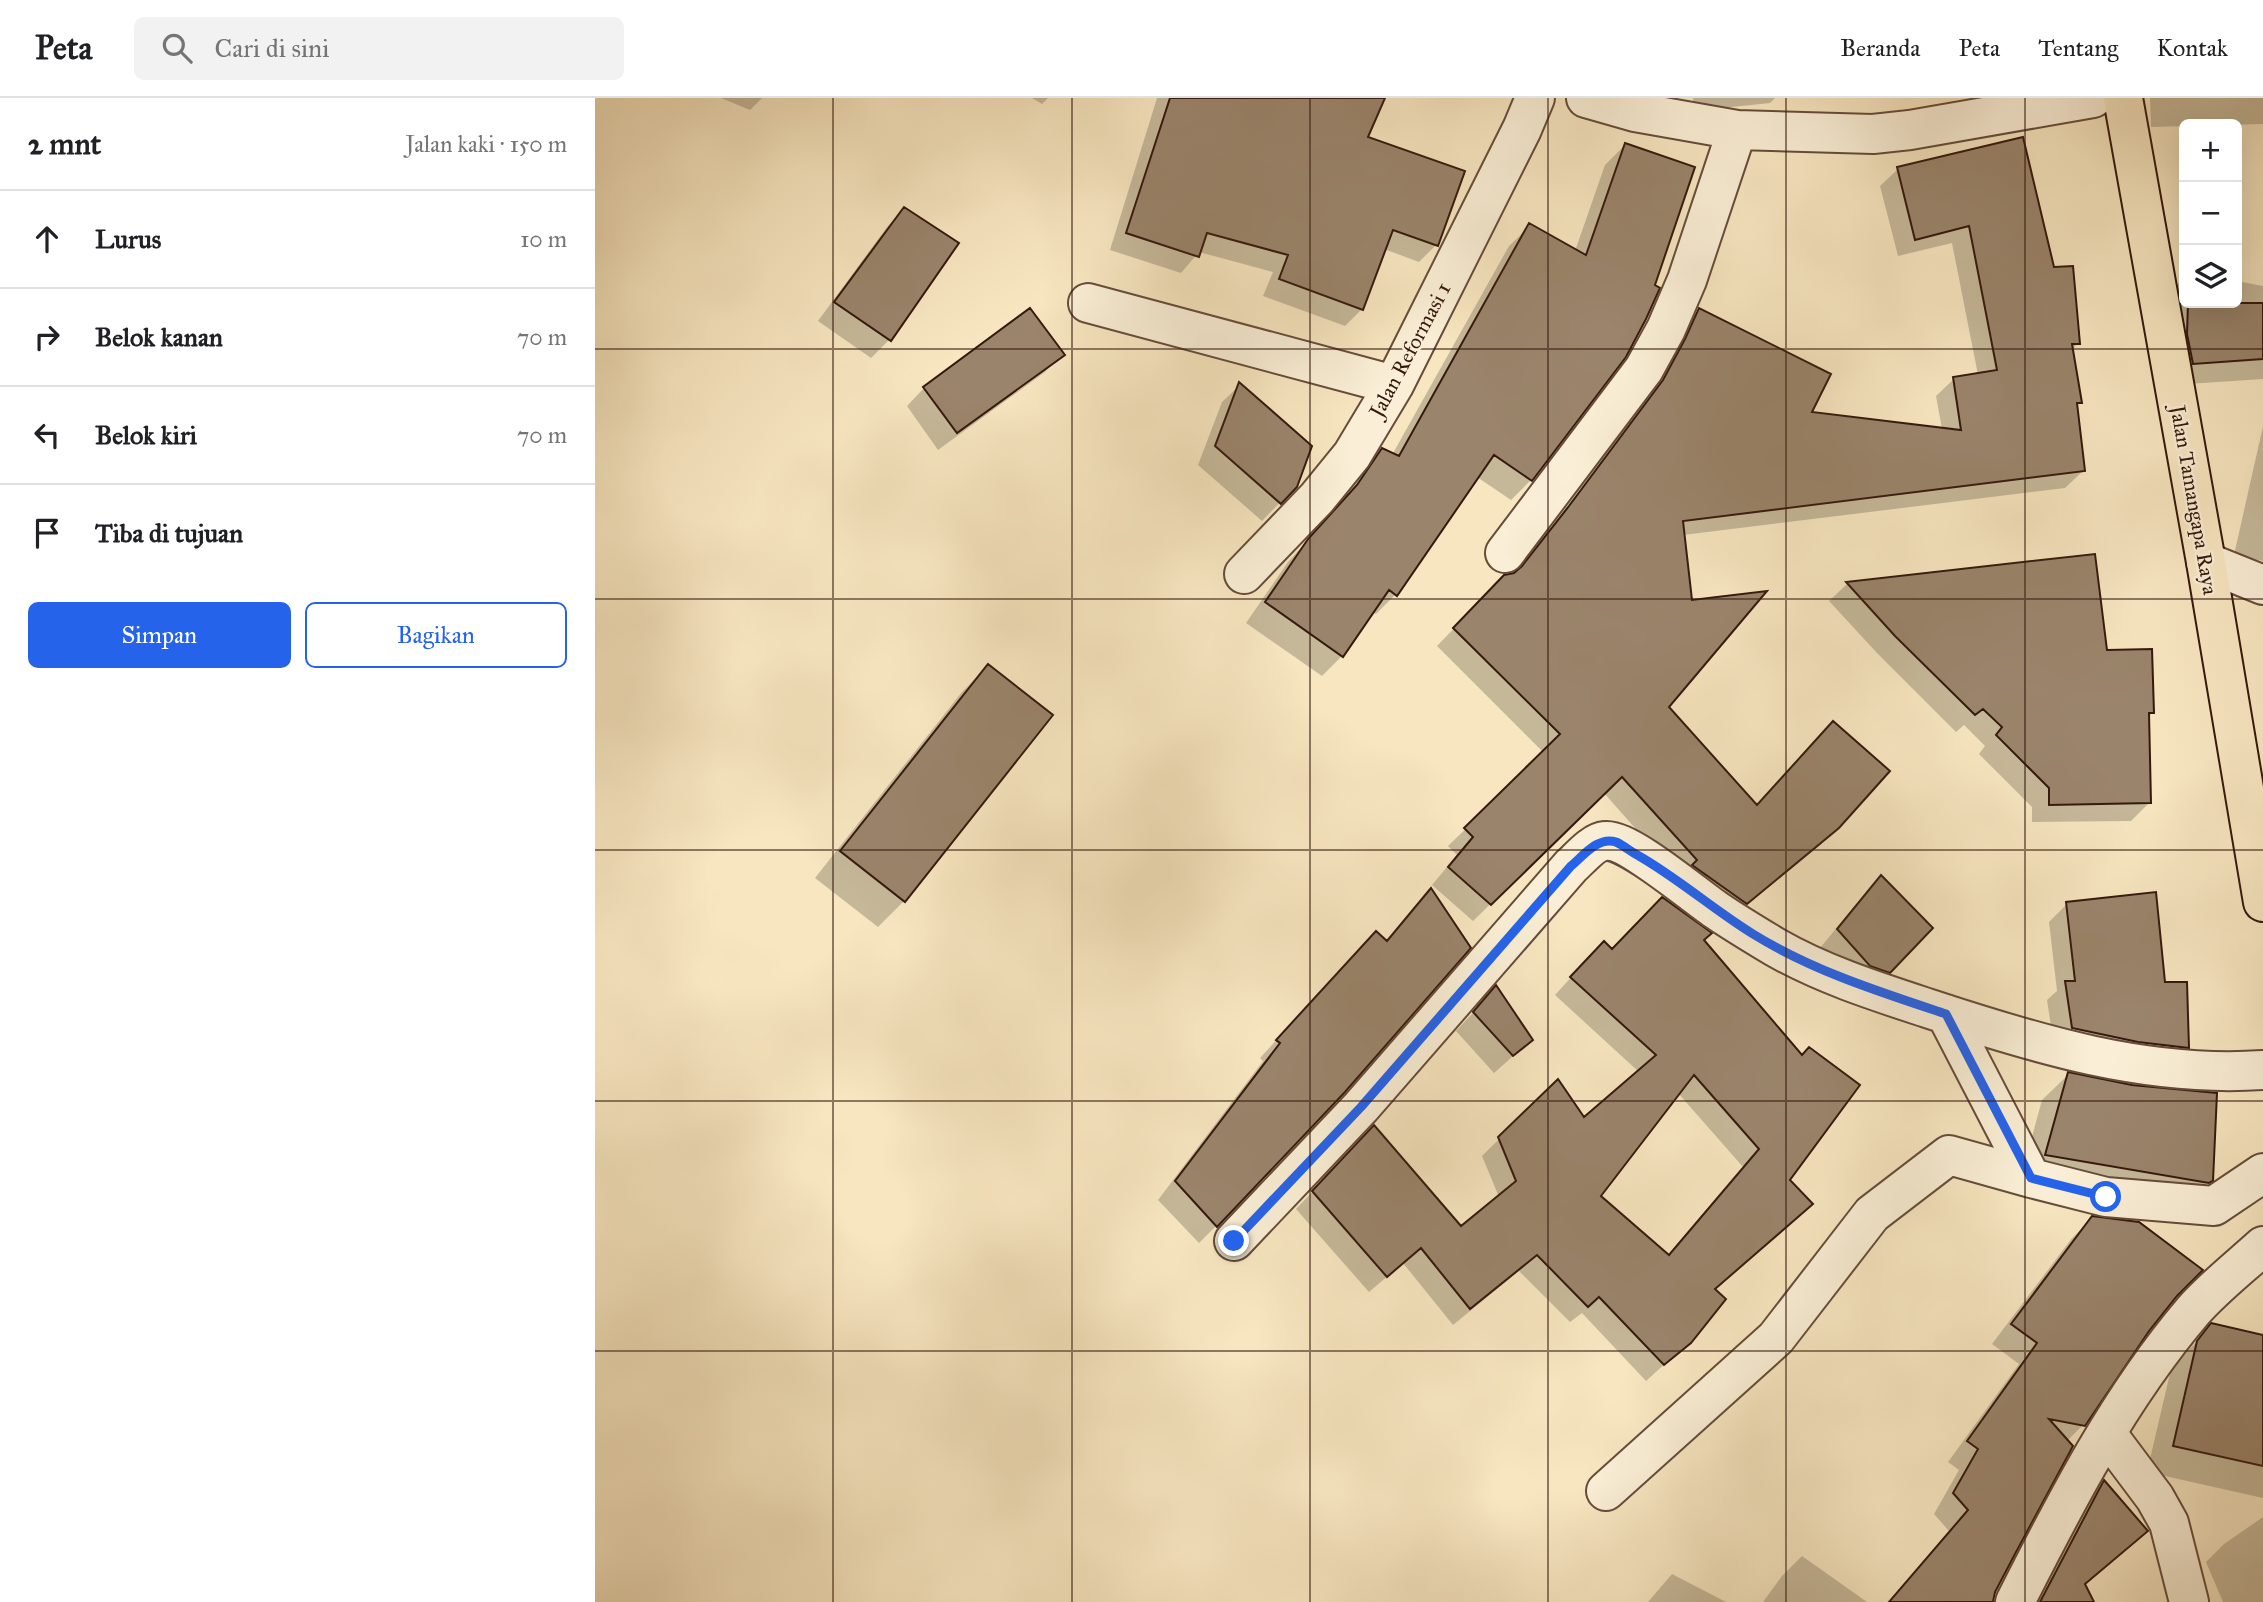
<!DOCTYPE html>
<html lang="id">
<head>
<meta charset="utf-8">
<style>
  body { margin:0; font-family:"IM FELL Great Primer",serif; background:#f2f2f2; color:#202124 }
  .controls { position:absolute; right:21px; top:21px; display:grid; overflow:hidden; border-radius:10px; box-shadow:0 7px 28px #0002 }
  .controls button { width:63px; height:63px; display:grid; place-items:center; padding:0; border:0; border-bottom:2px solid #e0e0e0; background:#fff; color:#202124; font:35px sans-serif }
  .stop { position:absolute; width:21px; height:21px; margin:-16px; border:5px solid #2563eb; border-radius:50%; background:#fff }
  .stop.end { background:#2563eb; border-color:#fff; box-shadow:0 2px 7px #0008 }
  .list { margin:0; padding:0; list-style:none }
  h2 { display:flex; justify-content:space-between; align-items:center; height:91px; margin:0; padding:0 28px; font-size:30px }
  h2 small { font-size:23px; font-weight:400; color:#757577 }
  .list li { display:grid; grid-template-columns:46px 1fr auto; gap:21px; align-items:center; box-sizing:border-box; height:98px; padding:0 28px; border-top:2px solid #e0e0e0 }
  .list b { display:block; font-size:26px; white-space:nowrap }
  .list em { font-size:23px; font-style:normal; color:#757577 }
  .actions { display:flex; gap:14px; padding:21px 28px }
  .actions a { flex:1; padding:16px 0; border:2px solid #2563eb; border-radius:10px; text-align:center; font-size:24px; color:#2563eb }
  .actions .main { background:#2563eb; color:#fff }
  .icon { flex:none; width:38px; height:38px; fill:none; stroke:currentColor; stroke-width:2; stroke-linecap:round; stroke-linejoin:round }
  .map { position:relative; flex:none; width:1668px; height:1504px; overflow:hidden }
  header { display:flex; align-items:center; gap:42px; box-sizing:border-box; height:98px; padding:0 35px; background:#fff; border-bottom:2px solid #e0e0e0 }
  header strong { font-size:33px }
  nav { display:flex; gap:38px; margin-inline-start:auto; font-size:24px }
  .search { width:490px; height:63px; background:#f2f2f2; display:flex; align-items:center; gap:18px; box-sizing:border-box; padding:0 24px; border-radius:10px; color:#757577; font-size:26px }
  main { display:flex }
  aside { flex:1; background:#fff }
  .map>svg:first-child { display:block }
  .shadow { fill:#0003; fill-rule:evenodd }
  .building { fill:#9a846b; stroke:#35190e; stroke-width:2; fill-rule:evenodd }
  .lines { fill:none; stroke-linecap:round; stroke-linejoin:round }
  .minor-casing { stroke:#664c3a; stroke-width:42 }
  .primary-casing { stroke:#35190e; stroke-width:42 }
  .minor { stroke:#faefd6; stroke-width:38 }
  .primary { stroke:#f7e6c0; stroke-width:38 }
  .route { stroke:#2563eb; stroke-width:9 }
  .grid { fill:none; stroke:#35190e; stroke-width:2; stroke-opacity:0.55 }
  .labels { text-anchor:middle; stroke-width:5; stroke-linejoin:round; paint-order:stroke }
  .street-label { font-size:21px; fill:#35190e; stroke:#faefd6 }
</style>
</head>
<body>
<header>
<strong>Peta</strong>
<div class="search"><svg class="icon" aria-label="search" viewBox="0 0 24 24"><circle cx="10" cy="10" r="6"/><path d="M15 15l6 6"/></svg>Cari di sini</div>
<nav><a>Beranda</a><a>Peta</a><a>Tentang</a><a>Kontak</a></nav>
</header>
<main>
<aside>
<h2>2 mnt<small>Jalan kaki · 150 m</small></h2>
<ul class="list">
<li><svg class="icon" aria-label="ahead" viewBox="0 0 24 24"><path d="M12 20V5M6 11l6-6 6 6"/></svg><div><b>Lurus</b></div><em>10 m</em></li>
<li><svg class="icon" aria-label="right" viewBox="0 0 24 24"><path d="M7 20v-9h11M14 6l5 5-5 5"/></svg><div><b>Belok kanan</b></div><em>70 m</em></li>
<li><svg class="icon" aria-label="left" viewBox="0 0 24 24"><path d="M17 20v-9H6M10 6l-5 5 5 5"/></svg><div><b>Belok kiri</b></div><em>70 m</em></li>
<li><svg class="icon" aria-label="arrive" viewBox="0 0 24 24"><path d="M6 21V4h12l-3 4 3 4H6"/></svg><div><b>Tiba di tujuan</b></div></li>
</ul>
<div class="actions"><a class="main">Simpan</a><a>Bagikan</a></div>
</aside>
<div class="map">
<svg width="1668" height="1504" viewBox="0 0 1668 1504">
  <rect width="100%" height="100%" fill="#f7e6c0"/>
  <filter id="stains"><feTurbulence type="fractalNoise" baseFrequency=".00286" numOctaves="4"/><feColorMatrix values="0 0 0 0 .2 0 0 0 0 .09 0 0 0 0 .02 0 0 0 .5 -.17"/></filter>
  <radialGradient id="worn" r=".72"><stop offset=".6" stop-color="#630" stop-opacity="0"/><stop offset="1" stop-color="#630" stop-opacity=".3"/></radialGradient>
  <path class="shadow" d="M 126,0 L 167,0 L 155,12 Z
    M 437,0 L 453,0 L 447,6 Z
    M 562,0 L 788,0 L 770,40 L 841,147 L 824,164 L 789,151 L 767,211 L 750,228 L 668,198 L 678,174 L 604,154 L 586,175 L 515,152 Z
    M 1098,0 L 1180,0 L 1175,5 L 1099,13 Z
    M 1555,0 L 1668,0 L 1668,26 L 1556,29 Z
    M 1030,47 L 1058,188 L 936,382 L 916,402 L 882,379 L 801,496 L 781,516 L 777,514 L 747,558 L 727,578 L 651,525 L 693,464 L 742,410 L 767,373 L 788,352 L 797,357 L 914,148 L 935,128 L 980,153 L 1010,67 Z
    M 1303,71 L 1458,171 L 1483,245 L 1477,252 L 1485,304 L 1481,308 L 1488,373 L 1470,390 L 1088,437 L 1071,609 L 1161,709 L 1242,729 L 1224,748 L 1133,822 L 1085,781 L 1009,695 L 878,823 L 837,787 L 862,757 L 853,748 L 949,655 L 842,548 L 892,496 L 919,477 L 957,428 L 1051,301 L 1073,261 L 1087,229 L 1104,212 L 1214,315 L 1347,331 L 1341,298 L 1359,281 L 1383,277 L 1357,145 L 1303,158 L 1285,88 Z
    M 309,111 L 361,146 L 294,242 L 276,260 L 223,223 L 292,129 Z
    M 1589,180 L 1589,205 L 1642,205 L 1642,183 L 1668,188 L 1668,281 L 1577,287 L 1572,197 Z
    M 467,256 L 450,274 L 343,352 L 312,308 L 329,290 Z
    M 645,287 L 701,388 L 667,423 L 603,367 L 627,304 Z
    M 1668,328 L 1668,463 L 1639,457 Z
    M 1498,458 L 1510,554 L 1558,614 L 1553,619 L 1554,705 L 1536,723 L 1437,724 L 1437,709 L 1384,656 L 1390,648 L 1369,627 L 1361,634 L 1282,555 L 1234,503 L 1252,486 Z
    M 393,568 L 309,803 L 283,829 L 220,780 L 367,594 Z
    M 1286,779 L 1336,830 L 1276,892 L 1257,885 L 1225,850 L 1269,797 Z
    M 836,792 L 621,1128 L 604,1145 L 563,1102 L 668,963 L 665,960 L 763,853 L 790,844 Z
    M 1472,806 L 1568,885 L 1593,949 L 1575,967 L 1459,948 L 1452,902 L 1462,893 L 1454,824 Z
    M 1107,843 L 1192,1082 L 1216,1106 L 1119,1193 L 1095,1243 L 1051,1283 L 987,1215 L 975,1224 L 924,1173 L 858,1227 L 808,1165 L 774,1194 L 701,1111 L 762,1047 L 866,1130 L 904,1099 L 887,1058 L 963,983 L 989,1022 L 1044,974 L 960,897 L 992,862 L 1017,853 ZM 1083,995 L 1148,1069 L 1072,1158 L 1003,1098 Z
    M 901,890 L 936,942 L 899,975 L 861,933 Z
    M 1474,976 L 1536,989 L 1616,1082 L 1589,1108 L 1425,1083 L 1447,1002 Z
    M 1498,1120 L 1580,1197 L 1552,1232 L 1488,1327 L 1472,1343 L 1386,1504 L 1293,1504 L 1354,1433 L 1339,1416 L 1364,1372 L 1353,1364 L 1424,1266 L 1397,1246 L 1477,1140 Z
    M 1617,1227 L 1668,1239 L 1668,1400 L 1552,1374 L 1576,1271 Z
    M 1509,1385 L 1551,1433 L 1489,1488 L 1497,1504 L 1438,1504 L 1493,1401 Z
    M 1668,1419 L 1668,1504 L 1628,1504 L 1611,1464 L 1629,1446 Z
    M 1207,1458 L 1272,1504 L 1168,1504 L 1187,1478 Z
    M 1077,1476 L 1131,1504 L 1053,1504 Z"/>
  <path class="building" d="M 575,0 L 790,0 L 773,39 L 870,73 L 843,148 L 798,132 L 768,212 L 684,181 L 693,157 L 612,135 L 604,159 L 531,135 Z
    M 1428,39 L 1459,169 L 1478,168 L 1485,246 L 1477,246 L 1487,305 L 1482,305 L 1490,373 L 1088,423 L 1097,502 L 1172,493 L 1074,609 L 1162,707 L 1238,623 L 1295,673 L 1244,730 L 1152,806 L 1097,767 L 1102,762 L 1027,679 L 896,807 L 853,769 L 878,739 L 869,730 L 965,636 L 858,530 L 909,477 L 919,475 L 927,468 L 974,408 L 1068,282 L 1090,241 L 1104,210 L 1236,276 L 1217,314 L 1366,332 L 1358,279 L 1402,272 L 1374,128 L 1320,142 L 1302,69 Z
    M 1030,45 L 1100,69 L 1060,187 L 1065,190 L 1051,221 L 1031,259 L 937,383 L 899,357 L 802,498 L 794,492 L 748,559 L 670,504 L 713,441 L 762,387 L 787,350 L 804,358 L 934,125 L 991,157 Z
    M 309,109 L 364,145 L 296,243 L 239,204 Z
    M 1593,205 L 1668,205 L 1668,261 L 1598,266 L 1592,236 Z
    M 435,210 L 470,257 L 362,335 L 328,289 Z
    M 644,284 L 717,348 L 702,389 L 686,406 L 620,348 Z
    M 1500,456 L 1512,552 L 1557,551 L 1559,615 L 1554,615 L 1556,705 L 1454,707 L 1454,690 L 1401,637 L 1407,629 L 1388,611 L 1380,617 L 1300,538 L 1251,484 Z
    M 393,566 L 458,617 L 310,804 L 245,753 Z
    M 1286,777 L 1338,830 L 1295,875 L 1275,868 L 1242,831 Z
    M 836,790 L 876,850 L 750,994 L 622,1129 L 580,1083 L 685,945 L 681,942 L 781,833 L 792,843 Z
    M 1561,794 L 1570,884 L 1592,884 L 1594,950 L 1543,944 L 1477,930 L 1470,883 L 1480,883 L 1471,804 Z
    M 1067,799 L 1117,835 L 1109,842 L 1207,957 L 1214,949 L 1265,987 L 1195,1082 L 1218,1106 L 1120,1191 L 1131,1201 L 1096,1245 L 1069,1267 L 1004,1199 L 993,1209 L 942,1157 L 875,1211 L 826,1150 L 792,1179 L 717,1093 L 779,1027 L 866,1128 L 921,1083 L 903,1039 L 963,981 L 989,1019 L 1061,957 L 975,879 L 1009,843 L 1017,851 ZM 1099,977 L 1164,1051 L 1074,1157 L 1006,1098 Z
    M 901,887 L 938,942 L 918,958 L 878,914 Z
    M 1473,974 L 1537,987 L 1622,995 L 1618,1083 L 1614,1085 L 1450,1057 Z
    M 1497,1118 L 1544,1124 L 1608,1172 L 1582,1198 L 1554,1233 L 1490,1328 L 1454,1321 L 1478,1348 L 1420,1456 L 1400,1494 L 1398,1504 L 1294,1504 L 1373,1412 L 1358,1395 L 1383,1351 L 1372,1343 L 1442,1245 L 1416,1226 Z
    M 1616,1225 L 1668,1237 L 1668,1368 L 1578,1348 L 1602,1243 Z
    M 1509,1382 L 1553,1433 L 1490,1486 L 1499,1504 L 1445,1504 Z"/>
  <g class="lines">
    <defs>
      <path id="minor" d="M 991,0 L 1040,14 L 1142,32 L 1278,36 L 1315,32 L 1498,0
        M 493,205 L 799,287
        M 910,455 L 1049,271 L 1071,231 L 1092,182 L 1142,32
        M 1611,464 L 1668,487
        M 649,476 L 722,400 L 757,357 L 799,287 L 927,31 L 940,0
        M 1351,916 L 1436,1080 L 1511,1099 L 1619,1108 L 1668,1075
        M 639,1143 L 766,1009 L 976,768 C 985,760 998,744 1010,743 C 1032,740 1100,798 1121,812 C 1140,825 1160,837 1180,849 C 1227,876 1280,893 1332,910 C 1441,946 1552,980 1668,972
        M 1512,1336 L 1560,1400 L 1574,1425 L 1594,1504
        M 1011,1393 L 1181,1240 L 1277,1116 L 1354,1057 L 1436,1080
        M 1420,1504 C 1471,1403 1524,1300 1598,1213 C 1618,1190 1645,1169 1668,1148"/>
      <path id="primary" d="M 1528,0 L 1611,464 L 1668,804"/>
    </defs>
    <use href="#minor" class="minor-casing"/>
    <use href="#primary" class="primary-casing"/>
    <use href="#minor" class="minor"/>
    <use href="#primary" class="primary"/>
  </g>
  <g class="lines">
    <path class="route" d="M 639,1143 L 766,1009 L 976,768 C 988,758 1003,738 1021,744 C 1028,747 1036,754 1044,758 C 1084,781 1119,812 1158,836 C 1218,873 1285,894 1351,916 L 1436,1080 L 1511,1099"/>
  </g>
  <path class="grid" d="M 238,0 L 238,1504M 477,0 L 477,1504M 715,0 L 715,1504M 953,0 L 953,1504M 1191,0 L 1191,1504M 1430,0 L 1430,1504M 0,251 L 1668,251M 0,501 L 1668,501M 0,752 L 1668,752M 0,1003 L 1668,1003M 0,1253 L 1668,1253"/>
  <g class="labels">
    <g class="street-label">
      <text transform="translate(815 252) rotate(-62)" y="7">Jalan Reformasi 1</text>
      <text transform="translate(1599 402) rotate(80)" y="7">Jalan Tamangapa Raya</text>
    </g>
  </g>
  <rect width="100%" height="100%" filter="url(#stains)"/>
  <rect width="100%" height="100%" fill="url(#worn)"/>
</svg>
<div class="controls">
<button>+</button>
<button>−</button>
<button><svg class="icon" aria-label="layers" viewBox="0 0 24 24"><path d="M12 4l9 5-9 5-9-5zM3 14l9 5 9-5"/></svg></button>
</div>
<div class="stop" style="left:1511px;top:1099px"></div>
<div class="stop end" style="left:639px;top:1143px"></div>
</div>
</main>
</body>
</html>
